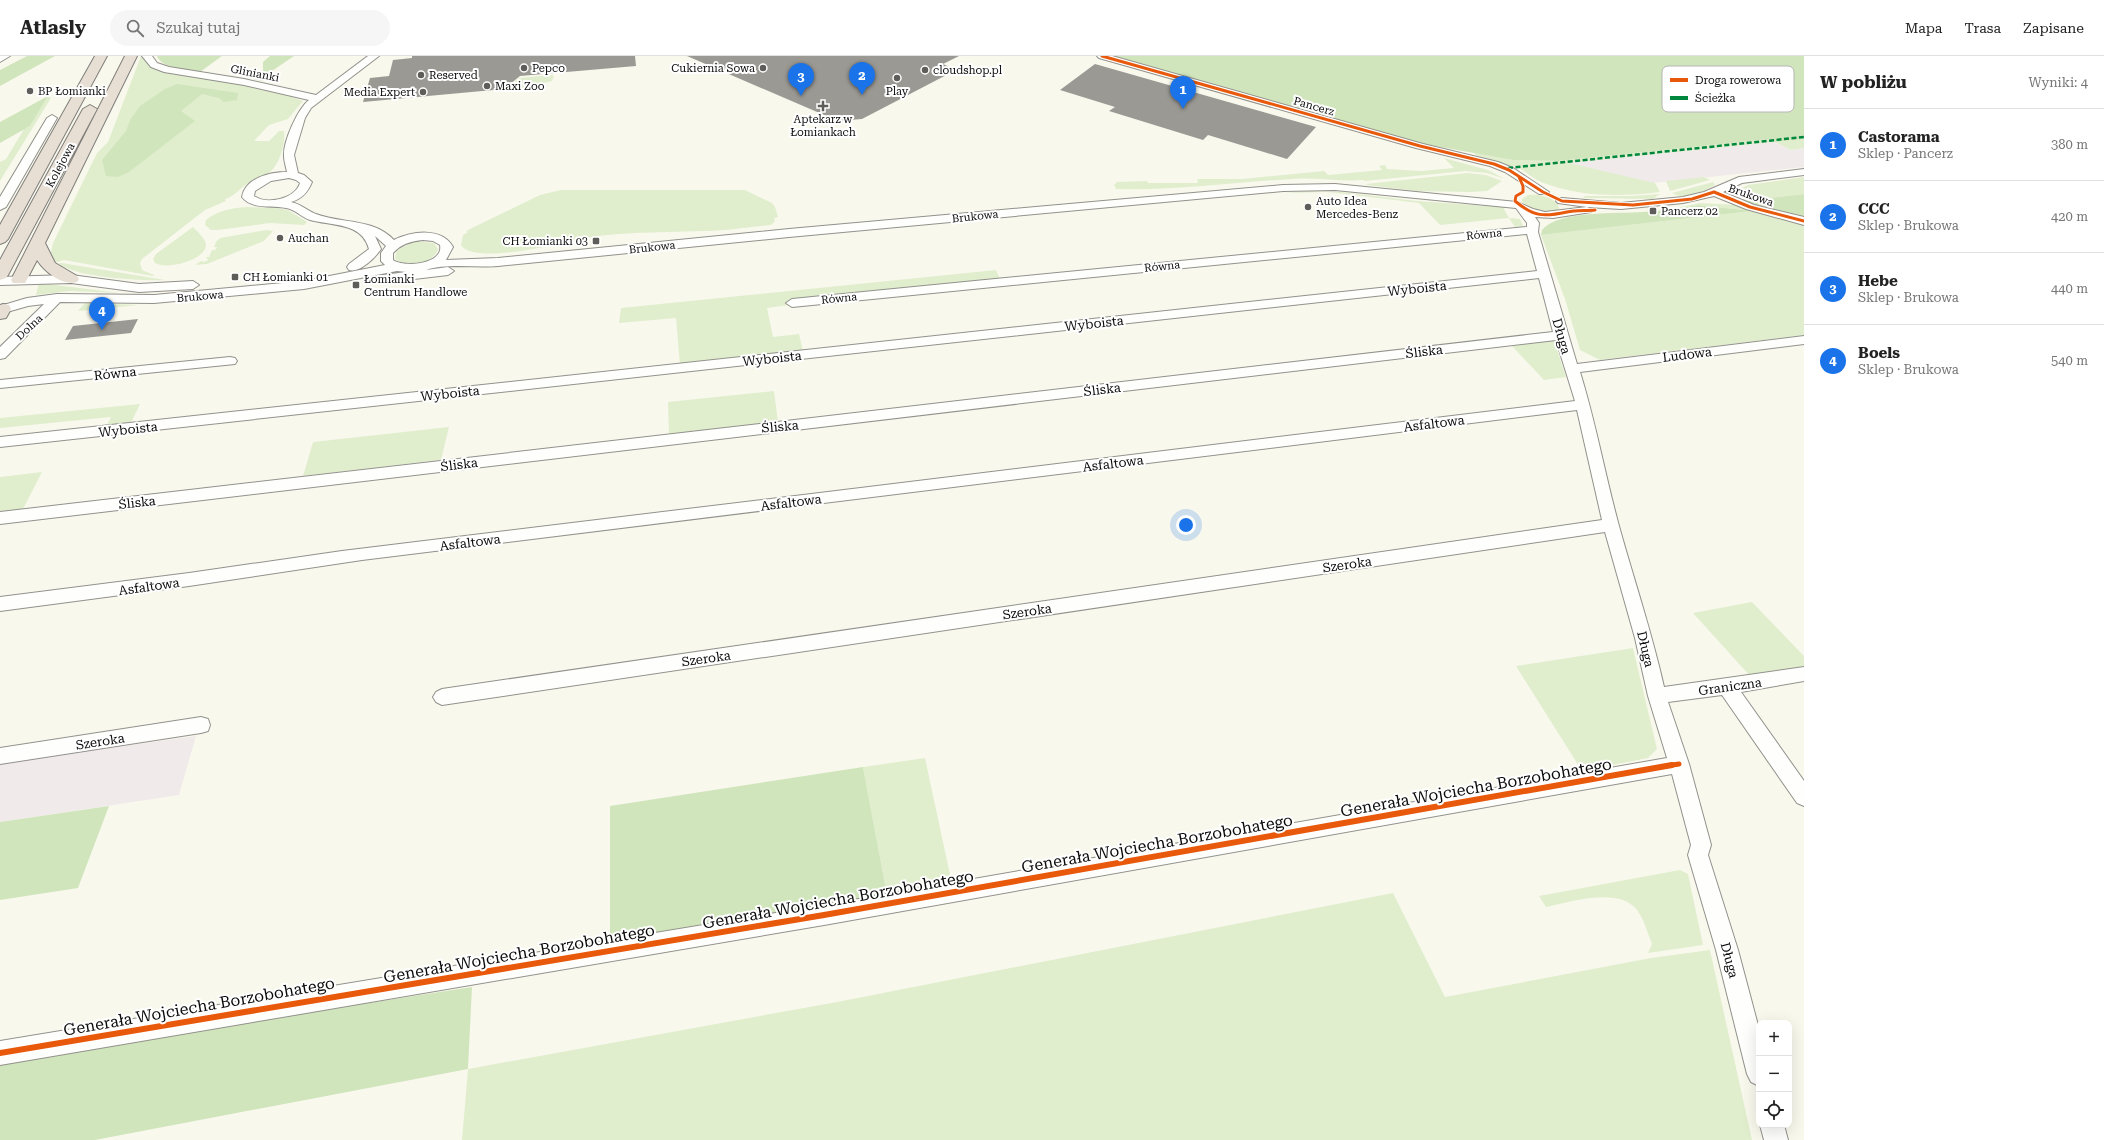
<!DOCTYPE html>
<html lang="pl">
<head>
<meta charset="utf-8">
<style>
  body { margin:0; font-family:"Roboto Serif",serif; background:#f6f6f6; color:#222 }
  .controls { position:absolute; right:12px; bottom:12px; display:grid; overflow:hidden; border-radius:8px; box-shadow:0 4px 16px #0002 }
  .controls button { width:36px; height:36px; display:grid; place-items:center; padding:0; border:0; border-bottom:1px solid #e0e0e0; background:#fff; color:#222; font:20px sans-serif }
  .you { position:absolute; left:1186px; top:469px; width:14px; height:14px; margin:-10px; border:3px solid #fff; border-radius:50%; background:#1a73e8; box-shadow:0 0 0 6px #1a73e833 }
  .badge { display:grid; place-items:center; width:26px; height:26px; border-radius:50%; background:#1a73e8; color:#fff; font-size:13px; font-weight:700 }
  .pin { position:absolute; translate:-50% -33px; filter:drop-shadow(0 1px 2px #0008) }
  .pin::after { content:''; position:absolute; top:21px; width:14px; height:12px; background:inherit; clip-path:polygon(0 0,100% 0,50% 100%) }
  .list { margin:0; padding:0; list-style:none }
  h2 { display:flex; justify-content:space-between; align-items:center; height:52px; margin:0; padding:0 16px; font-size:17px }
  h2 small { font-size:13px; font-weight:400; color:#767676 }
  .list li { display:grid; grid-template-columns:26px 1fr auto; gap:12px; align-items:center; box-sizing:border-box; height:72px; padding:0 16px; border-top:1px solid #e0e0e0 }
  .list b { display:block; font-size:15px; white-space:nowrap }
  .list p { margin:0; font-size:13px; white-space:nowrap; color:#767676 }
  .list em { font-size:13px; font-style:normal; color:#767676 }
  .icon { flex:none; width:22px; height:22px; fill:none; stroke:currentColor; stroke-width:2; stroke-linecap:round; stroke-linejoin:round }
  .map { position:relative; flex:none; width:1804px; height:1084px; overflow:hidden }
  header { display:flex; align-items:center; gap:24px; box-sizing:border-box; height:56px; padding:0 20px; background:#fff; border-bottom:1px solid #e0e0e0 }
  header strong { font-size:19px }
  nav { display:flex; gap:22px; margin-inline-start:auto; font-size:14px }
  .search { width:280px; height:36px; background:#f6f6f6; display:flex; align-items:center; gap:10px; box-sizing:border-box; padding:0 14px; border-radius:22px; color:#767676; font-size:15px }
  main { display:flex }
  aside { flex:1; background:#fff }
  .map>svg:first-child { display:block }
  .industrial { fill:#f0eaeb }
  .green { fill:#e0eece }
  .forest { fill:#d0e5bc }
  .building { fill:#9b9994 }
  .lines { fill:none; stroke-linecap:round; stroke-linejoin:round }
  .minor-casing { stroke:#92918c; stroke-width:2 }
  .highway-casing { stroke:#7f7e7a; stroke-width:2 }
  .minor { fill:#fefefc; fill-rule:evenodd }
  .highway { fill:#e7ded4; fill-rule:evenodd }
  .quiet { stroke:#00873e; stroke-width:2.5; stroke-dasharray:5 2.5; stroke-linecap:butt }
  .cycleway-far2-casing { stroke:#fff; stroke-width:4.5 }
  .cycleway-far1-casing { stroke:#fff; stroke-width:8 }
  .cycleway-casing { stroke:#fff; stroke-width:9 }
  .cycleway-far2 { stroke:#e8590c; stroke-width:3 }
  .cycleway-far1 { stroke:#e8590c; stroke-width:5 }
  .cycleway { stroke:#e8590c; stroke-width:6 }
  .poi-dot { fill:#5e5d59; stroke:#fff; stroke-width:1.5 }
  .labels { text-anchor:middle; stroke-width:4; stroke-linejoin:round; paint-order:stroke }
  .far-poi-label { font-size:11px; fill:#0a0a0a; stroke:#fff; text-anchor:start }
  .far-street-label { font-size:11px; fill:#0a0a0a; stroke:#fff }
  .street-label { font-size:13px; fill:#0a0a0a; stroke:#fff }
  .near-street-label { font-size:16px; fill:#0a0a0a; stroke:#fff }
  .key { fill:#fff; stroke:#b6b6b6; stroke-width:1 }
  .key-label { font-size:11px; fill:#0a0a0a }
</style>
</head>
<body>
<header>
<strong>Atlasly</strong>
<div class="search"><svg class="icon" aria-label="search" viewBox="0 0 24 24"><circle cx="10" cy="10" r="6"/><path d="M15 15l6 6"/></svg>Szukaj tutaj</div>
<nav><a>Mapa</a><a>Trasa</a><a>Zapisane</a></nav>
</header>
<main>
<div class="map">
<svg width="1804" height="1084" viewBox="0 0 1804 1084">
  <rect width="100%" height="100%" fill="#f9f8ed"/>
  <path class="industrial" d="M 1775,86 L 1791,94 L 1804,92 L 1804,111 L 1652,127 L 1568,107 Z
    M 196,680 L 179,739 L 0,766 L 0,707 Z"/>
  <path class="green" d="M 141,0 L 143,0 L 148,9 L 160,15 L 237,27 L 294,39 L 292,41 L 303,45 L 288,63 L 269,69 L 254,85 L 269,85 L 279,75 L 284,75 C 286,88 279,110 268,118 C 262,122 254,123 248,127 C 239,133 235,140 225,143 L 226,145 L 205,154 L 142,203 L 140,207 L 142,214 L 154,219 L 153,220 L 64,204 L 54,207 L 50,201 L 53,187 L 97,97 L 108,86 Z
    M 552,19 L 554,20 L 552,25 L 518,33 L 506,34 L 519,22 Z
    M 48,40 L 51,42 L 0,125 L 0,106 L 6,103 L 24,73 L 30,70 Z
    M 1770,83 L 1775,86 L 1804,83 L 1804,92 L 1791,94 L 1775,86 L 1569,107 L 1655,127 L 1660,136 C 1619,141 1579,141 1541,126 C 1532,122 1524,114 1515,110 C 1508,111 1484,101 1475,99 L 1475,97 L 1513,104 L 1559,105 Z
    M 1444,102 L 1488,114 L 1505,123 L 1487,117 L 1465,115 L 1365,125 L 1363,124 C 1340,126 1316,121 1293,123 C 1234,126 1175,135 1116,133 L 1114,129 L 1117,126 L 1147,125 L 1148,127 L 1198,127 L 1197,123 L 1242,123 L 1324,115 L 1328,119 L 1382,114 L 1379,110 L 1385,109 L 1387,113 L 1422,115 L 1454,112 Z
    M 1468,117 L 1486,119 L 1502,125 L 1487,135 L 1471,136 L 1415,135 L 1367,129 L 1366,128 Z
    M 1704,121 L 1710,124 L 1670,135 L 1666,125 Z
    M 1804,121 L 1804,138 L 1745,145 L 1734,136 L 1748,129 Z
    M 1713,126 L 1715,129 C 1702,136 1685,145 1672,137 Z
    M 561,134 L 745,134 L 772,147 L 775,151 L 778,161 L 774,162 L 775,165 L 771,169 C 748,171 724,175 701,175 C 658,177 613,175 570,185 C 551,190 472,208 461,189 L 463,179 L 468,176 L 466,175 L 540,139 Z
    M 1308,135 L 1341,136 L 1417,145 L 1503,151 L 1509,162 L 1520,163 L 1523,170 L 1515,171 L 1509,162 L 1440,169 L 1419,147 L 1328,136 L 1285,137 Z
    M 1660,138 L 1653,143 L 1583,142 L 1585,140 L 1632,140 Z
    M 1528,139 C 1539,138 1550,140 1558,148 L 1559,153 C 1549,160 1528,156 1522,145 L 1522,143 Z
    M 1700,147 L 1739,149 L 1753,155 L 1804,168 L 1804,279 L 1600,304 L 1580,294 L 1565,243 L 1541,179 L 1751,155 L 1698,149 L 1671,153 Z
    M 247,151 L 275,152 L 288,154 L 307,166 L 304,169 L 270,167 L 218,174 L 211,174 L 205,169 L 206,164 C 218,154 233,152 247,151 Z
    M 193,171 C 197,175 206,183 206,189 C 205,205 166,214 155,207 L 153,203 L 156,198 Z
    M 266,174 L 273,175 L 264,185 L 207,208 L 195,209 L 201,205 L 204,206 L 208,204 L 206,201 L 209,201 L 212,194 L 215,194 L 217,191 L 214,191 L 216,186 L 220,182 Z
    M 415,185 L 434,187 L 438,193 C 434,208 405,213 395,202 L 397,194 Z
    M 58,207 L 62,207 L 165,224 C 142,225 75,222 58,207 Z
    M 996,214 L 1000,223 L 788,246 L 789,249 L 767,252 L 773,281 L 799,278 L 803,295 L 680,309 L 676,262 L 619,267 L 621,252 Z
    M 39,227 L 120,237 L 70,235 L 36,239 Z
    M 85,247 L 139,249 L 78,255 Z
    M 1554,284 L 1566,321 L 1544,324 L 1512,290 Z
    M 774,335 L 778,366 L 669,378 L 668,346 Z
    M 140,348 L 130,369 L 106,371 L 111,361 L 0,372 L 0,362 Z
    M 449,371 L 441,404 L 303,420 L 313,386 Z
    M 42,416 L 23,453 L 0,456 L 0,421 Z
    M 1752,546 L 1804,600 L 1804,610 L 1750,620 L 1693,557 Z
    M 1633,592 L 1657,693 L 1648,702 L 1582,715 L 1516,610 Z
    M 925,702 L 952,828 L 887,839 L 863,711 Z
    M 1680,814 L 1688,818 L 1703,889 L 1648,897 L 1652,888 C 1648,878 1644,863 1637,854 C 1619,830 1570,846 1546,851 L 1539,840 Z
    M 1393,837 L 1445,941 L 1651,902 L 1710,894 L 1752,1084 L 462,1084 L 468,1013 L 837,946 Z"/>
  <path class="forest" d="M 27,0 L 55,0 L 0,30 L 0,14 Z
    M 157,0 L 222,0 L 200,16 C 188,14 162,13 157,0 Z
    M 270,0 L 294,0 L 269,17 L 269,20 L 263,25 L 253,23 L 263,16 L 263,6 Z
    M 1107,0 L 1804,0 L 1804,83 L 1775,86 L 1770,83 L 1559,105 L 1513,104 L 1407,85 Z
    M 177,28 L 238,37 L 237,44 L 224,46 L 219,42 L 202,38 L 181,55 L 195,65 L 129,116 L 118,121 L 106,120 L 102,104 L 126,75 L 130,64 L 140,50 L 165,33 Z
    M 48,40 L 30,70 L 0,87 L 0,66 Z
    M 1804,138 L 1804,163 L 1743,146 L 1745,145 Z
    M 1698,149 L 1752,155 L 1541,179 L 1542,174 C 1559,154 1617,158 1643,156 C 1661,155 1680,152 1698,149 Z
    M 863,711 L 887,839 L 610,887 L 610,750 Z
    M 109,750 L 78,832 L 0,844 L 0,766 Z
    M 472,931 L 468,1013 L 95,1084 L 0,1084 L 0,1004 Z"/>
  <path class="building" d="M 412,0 L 635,0 L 636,10 L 520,20 L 504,33 L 363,46 L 370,22 L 389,20 L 393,4 L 412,2 Z
    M 687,0 L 959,0 L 943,8 L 956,14 L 862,63 L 838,65 Z
    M 1095,8 L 1316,71 L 1287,103 L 1208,79 L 1203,84 L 1109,55 L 1115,51 L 1060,34 Z
    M 138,263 L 131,277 L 65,284 L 73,270 Z"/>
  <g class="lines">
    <defs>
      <path id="minor" d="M 0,0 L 10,0 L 0,6 Z
        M 142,0 L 152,0 L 157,7 L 169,11 L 244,23 L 316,39 L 368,0 L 379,0 L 311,52 L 305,62 L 294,99 L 298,117 L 304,119 L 312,126 C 308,136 302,143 291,146 C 301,148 308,155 316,158 C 343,168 373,162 394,184 C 412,175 442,171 453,191 L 446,204 L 498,202 L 789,173 L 1283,129 L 1335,128 L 1517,146 L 1533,153 L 1545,156 L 1587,151 L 1558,147 L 1556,145 L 1558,143 L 1562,142 L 1621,147 L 1683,141 L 1704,136 L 1739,121 L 1804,113 L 1804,119 L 1742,127 L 1723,136 L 1754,149 L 1804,161 L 1804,169 L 1746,153 L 1714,140 L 1683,147 L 1621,153 L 1587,151 L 1593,154 L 1591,156 L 1553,162 L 1535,161 L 1539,167 L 1538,176 L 1577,308 L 1804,280 L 1804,288 L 1580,316 C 1596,367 1605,419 1619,470 C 1634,524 1652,577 1664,631 L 1804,611 L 1804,625 L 1741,636 L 1804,725 L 1804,750 L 1797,747 L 1722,639 L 1668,646 L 1689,708 L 1711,789 L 1708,799 L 1738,894 L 1759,973 L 1759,1030 L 1751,1026 L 1747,1018 L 1716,894 L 1688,799 L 1691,789 L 1672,718 L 824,869 L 0,1009 L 0,985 L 824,849 L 1667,702 L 1648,640 L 1635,582 L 1605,476 L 442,649 L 436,646 L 433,641 L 436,636 L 442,633 L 1602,464 L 1577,354 L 362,504 L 189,530 L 0,555 L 0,541 L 189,517 L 342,495 L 1575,345 L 1556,284 L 0,468 L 0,456 L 1553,276 L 1539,222 L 0,391 L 0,381 L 1537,215 L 1527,178 L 792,251 L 786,247 L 792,243 L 1527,171 L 1527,167 L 1516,152 L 1335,134 L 1283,135 L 789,181 L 498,210 C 475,212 447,207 426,214 L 448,211 L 454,215 L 448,219 L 380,227 L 374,223 L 376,220 L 406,216 L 397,215 L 304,233 L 154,247 L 60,246 L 5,302 L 0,303 L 0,291 L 44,248 L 28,250 L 0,258 L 0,250 L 27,242 L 57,238 L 154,239 L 304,225 L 385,209 L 381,205 L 381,197 L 386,190 L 375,180 L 381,193 C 375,202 360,217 349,214 L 347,211 L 349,208 L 369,193 C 362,166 332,170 310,164 C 301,161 295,153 286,152 C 272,149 252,154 242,141 C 245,122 270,116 287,116 C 286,111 284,105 284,100 C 283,86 298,52 309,44 L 244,29 L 164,16 L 151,11 ZM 289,122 L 296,124 L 300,127 C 295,143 267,149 254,140 L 255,135 L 271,125 ZM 423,184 L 433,185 L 440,189 C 444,208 405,212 393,204 L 393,197 C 401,188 411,185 423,184 Z
        M 1097,0 L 1112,0 L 1423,88 L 1498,106 L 1513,112 L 1549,136 L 1547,138 L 1539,138 L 1505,116 L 1490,110 L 1416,92 L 1099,2 Z
        M 52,59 L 57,62 L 6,151 L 0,154 L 0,141 L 47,62 Z
        M 71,219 L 139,228 L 193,225 L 199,229 L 193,233 L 139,236 L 71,227 L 0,229 L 0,221 Z
        M 230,301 L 235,302 L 237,305 L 235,308 L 0,332 L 0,324 Z
        M 201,661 L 208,663 L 210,669 L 208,675 L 201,677 L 0,708 L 0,692 Z
        M 1760,1069 L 1784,1069 L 1788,1084 L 1764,1084 Z"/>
      <path id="highway" d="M 95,0 L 107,0 L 8,183 L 5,186 L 0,188 L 0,169 Z
        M 125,0 L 137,0 L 45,187 L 55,207 L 77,220 L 79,223 L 77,226 C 62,230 45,216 37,204 L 25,227 L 13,227 L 11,224 Z
        M 90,49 L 97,53 L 8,219 L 6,222 L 0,224 L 0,204 L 83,53 Z
        M 3,248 L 9,249 L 11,253 L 6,262 L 0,263 L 0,249 Z"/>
    </defs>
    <use href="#minor" class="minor-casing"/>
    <use href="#highway" class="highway-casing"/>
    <use href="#minor" class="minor"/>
    <use href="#highway" class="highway"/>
    <path class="quiet" d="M 1508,112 L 1804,81"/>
    <defs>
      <path id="cycleway-far2" d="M 1102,0 L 1420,90 L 1494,108 L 1509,114 L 1543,136 L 1562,145 L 1633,149 L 1692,143 L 1714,136 L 1750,151 L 1804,165
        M 1519,121 L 1523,130 L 1523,136 L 1516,140 L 1515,145 C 1534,161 1544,161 1567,156 C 1576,154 1586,155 1595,154"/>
      <path id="cycleway-far1" d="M 1666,710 L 1679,708"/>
      <path id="cycleway" d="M 0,997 L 824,859 L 1672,709"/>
    </defs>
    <use href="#cycleway-far2" class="cycleway-far2-casing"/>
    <use href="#cycleway-far1" class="cycleway-far1-casing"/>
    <use href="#cycleway" class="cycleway-casing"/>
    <use href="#cycleway-far2" class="cycleway-far2"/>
    <use href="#cycleway-far1" class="cycleway-far1"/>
    <use href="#cycleway" class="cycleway"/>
  </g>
  <g class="poi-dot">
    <circle cx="524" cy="12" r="4"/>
    <circle cx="763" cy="12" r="4"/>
    <circle cx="925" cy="14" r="4"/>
    <circle cx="421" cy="19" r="4"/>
    <circle cx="897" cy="22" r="4"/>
    <circle cx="487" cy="30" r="4"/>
    <circle cx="30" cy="35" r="4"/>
    <circle cx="423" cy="36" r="4"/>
    <path d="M821 44h4v4h4v4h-4v4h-4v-4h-4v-4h4z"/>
    <circle cx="1308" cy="151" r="4"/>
    <rect x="1649" y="151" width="8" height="8" rx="2"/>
    <circle cx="280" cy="182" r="4"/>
    <rect x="592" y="181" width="8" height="8" rx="2"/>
    <rect x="231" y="217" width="8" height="8" rx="2"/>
    <rect x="352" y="225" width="8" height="8" rx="2"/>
  </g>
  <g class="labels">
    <g class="far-poi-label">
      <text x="532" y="16">Pepco</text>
      <text x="755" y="16" text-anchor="end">Cukiernia Sowa</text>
      <text x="933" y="18">cloudshop.pl</text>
      <text x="429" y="23">Reserved</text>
      <text x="495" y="34">Maxi Zoo</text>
      <text x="38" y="39">BP Łomianki</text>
      <text x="897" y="39" text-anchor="middle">Play</text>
      <text x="415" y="40" text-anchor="end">Media Expert</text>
      <text x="823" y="67" text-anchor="middle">Aptekarz w<tspan x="823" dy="13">Łomiankach</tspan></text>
      <text x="1316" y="149">Auto Idea<tspan x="1316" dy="13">Mercedes-Benz</tspan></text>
      <text x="1661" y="159">Pancerz 02</text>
      <text x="288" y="186">Auchan</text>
      <text x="588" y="189" text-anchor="end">CH Łomianki 03</text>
      <text x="243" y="225">CH Łomianki 01</text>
      <text x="364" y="227">Łomianki<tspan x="364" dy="13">Centrum Handlowe</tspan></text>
    </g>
    <g class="far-street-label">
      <text transform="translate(255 17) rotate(11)" y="4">Glinianki</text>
      <text transform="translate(1314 50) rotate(16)" y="4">Pancerz</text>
      <text transform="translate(60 109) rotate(-62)" y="4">Kolejowa</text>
      <text transform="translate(1751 139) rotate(19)" y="4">Brukowa</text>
      <text transform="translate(975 160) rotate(-6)" y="4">Brukowa</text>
      <text transform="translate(1484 178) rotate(-6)" y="4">Równa</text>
      <text transform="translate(652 191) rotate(-6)" y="4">Brukowa</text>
      <text transform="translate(1162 210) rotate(-6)" y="4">Równa</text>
      <text transform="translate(200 240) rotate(-5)" y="4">Brukowa</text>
      <text transform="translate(839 242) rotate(-6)" y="4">Równa</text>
      <text transform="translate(29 271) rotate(-43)" y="4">Dolna</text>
    </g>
    <g class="street-label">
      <text transform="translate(1417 232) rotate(-6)" y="5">Wyboista</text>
      <text transform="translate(1094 267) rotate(-6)" y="5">Wyboista</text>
      <text transform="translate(1562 280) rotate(74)" y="5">Długa</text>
      <text transform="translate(1424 295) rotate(-7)" y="5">Śliska</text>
      <text transform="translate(1687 298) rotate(-7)" y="5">Ludowa</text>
      <text transform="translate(772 302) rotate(-6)" y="5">Wyboista</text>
      <text transform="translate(115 317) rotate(-6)" y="5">Równa</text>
      <text transform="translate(1102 333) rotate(-7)" y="5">Śliska</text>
      <text transform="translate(450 337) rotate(-6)" y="5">Wyboista</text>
      <text transform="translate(1434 367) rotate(-7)" y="5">Asfaltowa</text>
      <text transform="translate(780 370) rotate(-5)" y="5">Śliska</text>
      <text transform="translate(128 373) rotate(-6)" y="5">Wyboista</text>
      <text transform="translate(1113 407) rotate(-7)" y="5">Asfaltowa</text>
      <text transform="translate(459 408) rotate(-7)" y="5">Śliska</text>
      <text transform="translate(137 446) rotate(-6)" y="5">Śliska</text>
      <text transform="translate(791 446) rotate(-7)" y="5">Asfaltowa</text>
      <text transform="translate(470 486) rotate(-7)" y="5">Asfaltowa</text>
      <text transform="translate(1347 508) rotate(-8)" y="5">Szeroka</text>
      <text transform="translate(149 530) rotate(-8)" y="5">Asfaltowa</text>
      <text transform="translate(1027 555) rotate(-8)" y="5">Szeroka</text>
      <text transform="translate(1646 593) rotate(77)" y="5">Długa</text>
      <text transform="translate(706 602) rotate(-8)" y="5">Szeroka</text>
      <text transform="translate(1730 630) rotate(-8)" y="5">Graniczna</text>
      <text transform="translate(100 685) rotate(-9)" y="5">Szeroka</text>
      <text transform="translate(1730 904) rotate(75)" y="5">Długa</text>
    </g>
    <g class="near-street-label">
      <text transform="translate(1476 731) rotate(-10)" y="6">Generała Wojciecha Borzobohatego</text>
      <text transform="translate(1157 787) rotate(-10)" y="6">Generała Wojciecha Borzobohatego</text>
      <text transform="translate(838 843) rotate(-10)" y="6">Generała Wojciecha Borzobohatego</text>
      <text transform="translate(519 897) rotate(-10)" y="6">Generała Wojciecha Borzobohatego</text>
      <text transform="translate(199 950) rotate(-10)" y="6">Generała Wojciecha Borzobohatego</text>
    </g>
  </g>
  <rect x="1662" y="10" width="132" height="46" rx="6" class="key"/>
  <rect x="1670" y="22" width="18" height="4" fill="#e8590c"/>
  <rect x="1670" y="40" width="18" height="4" fill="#00873e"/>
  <g class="key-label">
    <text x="1695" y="28">Droga rowerowa</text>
    <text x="1695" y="46">Ścieżka</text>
  </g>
</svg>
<div class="controls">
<button>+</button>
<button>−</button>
<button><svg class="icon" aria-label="locate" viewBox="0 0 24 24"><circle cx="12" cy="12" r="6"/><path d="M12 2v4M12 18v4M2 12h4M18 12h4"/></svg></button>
</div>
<div class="you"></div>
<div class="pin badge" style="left:1183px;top:53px">1</div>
<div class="pin badge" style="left:862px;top:39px">2</div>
<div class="pin badge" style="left:801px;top:40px">3</div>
<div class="pin badge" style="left:102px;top:274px">4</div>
</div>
<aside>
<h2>W pobliżu<small>Wyniki: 4</small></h2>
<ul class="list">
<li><span class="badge">1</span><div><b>Castorama</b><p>Sklep · Pancerz</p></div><em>380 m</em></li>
<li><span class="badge">2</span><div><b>CCC</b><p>Sklep · Brukowa</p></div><em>420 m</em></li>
<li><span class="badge">3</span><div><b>Hebe</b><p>Sklep · Brukowa</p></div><em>440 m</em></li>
<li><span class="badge">4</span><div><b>Boels</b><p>Sklep · Brukowa</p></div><em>540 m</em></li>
</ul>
</aside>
</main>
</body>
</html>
